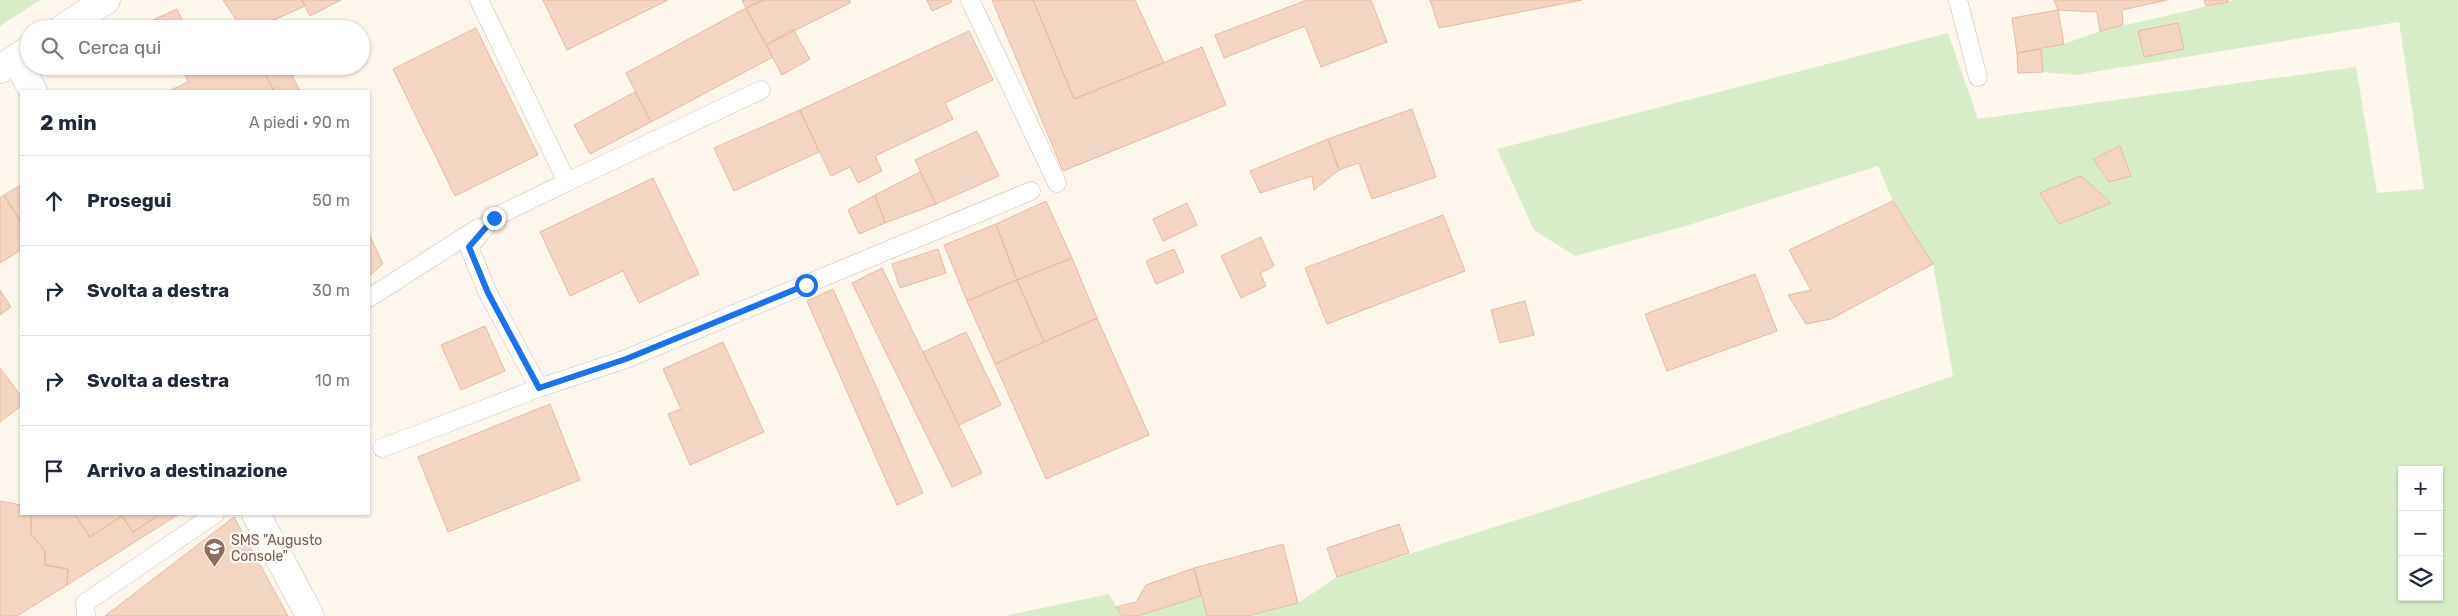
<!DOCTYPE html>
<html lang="it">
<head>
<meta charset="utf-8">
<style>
  body { margin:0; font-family:Rubik,sans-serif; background:#f6f6f7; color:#1f2937 }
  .controls { position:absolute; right:15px; bottom:15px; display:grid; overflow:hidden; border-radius:0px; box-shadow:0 1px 4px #0004 }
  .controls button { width:45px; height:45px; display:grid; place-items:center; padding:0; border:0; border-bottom:1px solid #e0e1e3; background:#fff; color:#1f2937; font:25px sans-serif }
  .stop { position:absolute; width:15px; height:15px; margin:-11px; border:4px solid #1a73e8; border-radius:50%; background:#fff }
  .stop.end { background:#1a73e8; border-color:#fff; box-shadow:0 1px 5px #0008 }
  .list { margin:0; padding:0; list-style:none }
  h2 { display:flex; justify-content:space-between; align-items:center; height:65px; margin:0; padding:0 20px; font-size:21px }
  h2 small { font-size:16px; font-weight:400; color:#747a83 }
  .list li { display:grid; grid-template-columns:32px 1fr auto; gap:15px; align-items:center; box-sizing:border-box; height:90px; padding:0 20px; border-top:1px solid #e0e1e3 }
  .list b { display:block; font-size:19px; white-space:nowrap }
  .list em { font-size:16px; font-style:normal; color:#747a83 }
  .icon { flex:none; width:28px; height:28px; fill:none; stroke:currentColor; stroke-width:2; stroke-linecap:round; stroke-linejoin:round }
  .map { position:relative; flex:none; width:2458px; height:616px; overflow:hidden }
  .search { position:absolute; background:#fff; box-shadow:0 1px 4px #0004; left:20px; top:20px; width:350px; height:55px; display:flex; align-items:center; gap:12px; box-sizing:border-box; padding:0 18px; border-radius:28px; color:#747a83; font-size:19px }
  .panel { position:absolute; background:#fff; box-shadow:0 1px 4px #0004; left:20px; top:90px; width:350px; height:425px; border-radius:0px }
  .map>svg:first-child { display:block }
  .green { fill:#d8ecc9; fill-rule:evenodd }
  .building { fill:#f3d5c3; stroke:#e6bba3 }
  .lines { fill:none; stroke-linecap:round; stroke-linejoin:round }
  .lane-casing { stroke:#d1beb0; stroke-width:19 }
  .street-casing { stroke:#d1beb0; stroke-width:29 }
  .secondary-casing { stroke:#d6c0b0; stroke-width:29 }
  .lane { stroke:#fff; stroke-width:18 }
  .street { stroke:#fff; stroke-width:28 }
  .secondary { stroke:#fff; stroke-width:28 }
  .route { stroke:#1a73e8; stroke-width:6 }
  .labels { text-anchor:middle; stroke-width:4.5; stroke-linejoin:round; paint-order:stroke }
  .education-label { font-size:14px; fill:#785e54; stroke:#fffaf3; text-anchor:start }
</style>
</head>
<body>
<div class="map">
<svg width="2458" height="616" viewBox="0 0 2458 616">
  <rect width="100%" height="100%" fill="#fdf6ec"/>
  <path class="green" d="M 0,0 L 40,0 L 0,26 Z
    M 2235,0 L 2458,0 L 2458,616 L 1247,616 L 1298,603 L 1337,577 L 1725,454 L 1953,376 L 1933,264 L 1893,201 L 1878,166 L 1689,225 L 1575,256 L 1534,230 L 1497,149 L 1948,33 L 1978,119 L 2356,67 L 2377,193 L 2424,189 L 2399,22 L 2075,75 L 2043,72 L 2041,49 L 2064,44 L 2100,31 ZM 2402,470 L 2439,470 L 2439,597 L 2402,597 Z
    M 1109,594 L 1122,616 L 1004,616 Z
    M 1201,596 L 1207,616 L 1137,616 Z"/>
  <path class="building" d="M 223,0 L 302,0 L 305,6 L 254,29 L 242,29 Z
    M 302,0 L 341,0 L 310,16 Z
    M 543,0 L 668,0 L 567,50 Z
    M 742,0 L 764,0 L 746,8 Z
    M 764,0 L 850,0 L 850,3 L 766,45 L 746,8 Z
    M 927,0 L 951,0 L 952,2 L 932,11 Z
    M 992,0 L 1033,0 L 1074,99 L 1202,47 L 1226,105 L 1063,171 Z
    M 1033,0 L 1135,0 L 1164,63 L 1074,99 Z
    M 1307,0 L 1371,0 L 1387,42 L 1321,67 L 1305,26 L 1224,58 L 1215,35 Z
    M 1430,0 L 1582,0 L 1439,28 Z
    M 2054,0 L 2167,0 L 2122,10 L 2123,25 L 2100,31 L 2097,12 L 2058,10 Z
    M 2204,0 L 2228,0 L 2228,2 L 2206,6 Z
    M 746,8 L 773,57 L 651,122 L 626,73 Z
    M 177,9 L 186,29 L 148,29 L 146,23 Z
    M 2058,10 L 2064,44 L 2017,53 L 2012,18 Z
    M 267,23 L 269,29 L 254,29 Z
    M 2178,23 L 2184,49 L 2144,57 L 2138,31 Z
    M 476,28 L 538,155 L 455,196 L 393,69 Z
    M 793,29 L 810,59 L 782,75 L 766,45 Z
    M 969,31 L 993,80 L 945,103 L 953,119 L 875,156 L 882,171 L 858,183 L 850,167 L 831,176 L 800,110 Z
    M 2041,49 L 2043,72 L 2018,73 L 2017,53 Z
    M 181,66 L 261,66 L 274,91 L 169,91 L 188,82 Z
    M 261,66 L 287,66 L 300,91 L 274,91 Z
    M 635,92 L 651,122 L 590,154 L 574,125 Z
    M 1412,109 L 1436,177 L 1372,199 L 1359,163 L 1339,170 L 1328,139 Z
    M 800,110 L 819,152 L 734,191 L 714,148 Z
    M 977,131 L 999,176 L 936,204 L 915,160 Z
    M 1328,139 L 1339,170 L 1314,190 L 1312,176 L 1260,193 L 1250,171 Z
    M 2120,146 L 2131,176 L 2109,182 L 2093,159 Z
    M 920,172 L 936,204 L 885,223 L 875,195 Z
    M 2081,176 L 2111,203 L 2059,224 L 2040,193 Z
    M 653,178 L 699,274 L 639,303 L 623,271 L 570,296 L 540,232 Z
    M 21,185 L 21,222 L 4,195 Z
    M 4,195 L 21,222 L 21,250 L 0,263 L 0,198 Z
    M 875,195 L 885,223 L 859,234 L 848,210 Z
    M 1046,201 L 1072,258 L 1017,280 L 996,224 Z
    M 1893,201 L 1933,264 L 1831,319 L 1806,324 L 1788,295 L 1811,290 L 1789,250 Z
    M 1187,203 L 1197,225 L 1163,241 L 1153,219 Z
    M 1443,215 L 1465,271 L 1327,324 L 1305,268 Z
    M 996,224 L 1017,280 L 967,301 L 944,245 Z
    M 369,234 L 383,264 L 369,276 Z
    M 1261,237 L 1274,266 L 1260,273 L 1266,286 L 1241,298 L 1221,256 Z
    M 938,249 L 946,273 L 900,288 L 892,264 Z
    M 1174,249 L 1184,272 L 1156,284 L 1146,261 Z
    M 1072,258 L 1097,318 L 1044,342 L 1017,280 Z
    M 882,268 L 982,473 L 952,487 L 852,283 Z
    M 1755,274 L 1777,331 L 1667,371 L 1645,314 Z
    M 1017,280 L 1044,342 L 995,364 L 967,301 Z
    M 833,289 L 923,493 L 897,505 L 807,301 Z
    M 0,290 L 11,307 L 0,315 Z
    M 1525,301 L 1534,335 L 1500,343 L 1491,310 Z
    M 1097,318 L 1149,435 L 1046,479 L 995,364 Z
    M 485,326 L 505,371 L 461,390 L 441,345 Z
    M 966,332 L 1001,405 L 959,425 L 923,352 Z
    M 723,342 L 764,432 L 690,465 L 668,414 L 681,409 L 663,369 Z
    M 0,368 L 21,396 L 21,406 L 0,422 Z
    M 550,404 L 580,480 L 448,532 L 418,457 Z
    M 0,501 L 21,505 L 21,514 L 31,514 L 31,534 L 45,551 L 45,565 L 68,569 L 67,585 L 17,616 L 0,616 Z
    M 31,514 L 74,514 L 90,537 L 122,516 L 133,532 L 160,514 L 179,514 L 67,585 L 68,569 L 45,565 L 45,551 L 31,534 Z
    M 74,514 L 160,514 L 133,532 L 122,516 L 90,537 Z
    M 234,517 L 288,616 L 105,616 Z
    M 1399,524 L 1409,553 L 1337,577 L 1327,548 Z
    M 1283,544 L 1298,603 L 1247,616 L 1207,616 L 1194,568 Z
    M 1194,568 L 1201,596 L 1137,616 L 1122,616 L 1116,607 L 1136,602 L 1146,585 Z"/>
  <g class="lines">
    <defs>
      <path id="lane" d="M 479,0 L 567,182 L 493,218 L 469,247 L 488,293 L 539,388 L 626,359 L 1031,191
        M 970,0 L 1057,183
        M 1958,0 L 1978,77
        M 567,182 L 761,90
        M 369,298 L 478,228
        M 382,448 L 539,388
        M 86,616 L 85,603 L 215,514"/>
      <path id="street" d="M 16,59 L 33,91
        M 256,514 L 310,616"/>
      <path id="secondary" d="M 62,29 L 106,0
        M 0,69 L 29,50"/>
    </defs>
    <use href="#lane" class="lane-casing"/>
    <use href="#street" class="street-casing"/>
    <use href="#secondary" class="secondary-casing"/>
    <use href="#lane" class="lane"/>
    <use href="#street" class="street"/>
    <use href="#secondary" class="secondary"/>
  </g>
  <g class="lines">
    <path class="route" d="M 494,218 L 469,247 L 488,293 L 539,388 L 626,359 L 806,285"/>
  </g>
  <defs>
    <symbol id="school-pin" viewBox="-11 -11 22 30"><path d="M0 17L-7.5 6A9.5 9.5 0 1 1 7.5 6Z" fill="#8d6e63" stroke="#fffaf3"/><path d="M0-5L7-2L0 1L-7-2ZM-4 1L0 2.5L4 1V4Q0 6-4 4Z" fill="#fff"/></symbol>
  </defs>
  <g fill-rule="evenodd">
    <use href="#school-pin" x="202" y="536" width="25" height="34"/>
  </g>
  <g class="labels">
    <g class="education-label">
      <text x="231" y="545">SMS "Augusto<tspan x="231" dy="16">Console"</tspan></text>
    </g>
  </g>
</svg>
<div class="controls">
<button>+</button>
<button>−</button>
<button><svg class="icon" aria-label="layers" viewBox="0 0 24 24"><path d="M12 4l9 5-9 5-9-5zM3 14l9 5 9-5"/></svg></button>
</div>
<div class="stop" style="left:806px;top:285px"></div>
<div class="stop end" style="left:494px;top:218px"></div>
<div class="search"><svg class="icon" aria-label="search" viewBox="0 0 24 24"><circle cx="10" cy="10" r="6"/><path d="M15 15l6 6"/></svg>Cerca qui</div>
<section class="panel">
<h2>2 min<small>A piedi · 90 m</small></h2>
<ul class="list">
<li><svg class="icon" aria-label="ahead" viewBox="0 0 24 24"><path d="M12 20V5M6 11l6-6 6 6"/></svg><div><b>Prosegui</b></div><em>50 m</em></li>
<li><svg class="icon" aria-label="right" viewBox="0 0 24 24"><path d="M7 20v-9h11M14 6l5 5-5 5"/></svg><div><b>Svolta a destra</b></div><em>30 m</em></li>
<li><svg class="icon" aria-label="right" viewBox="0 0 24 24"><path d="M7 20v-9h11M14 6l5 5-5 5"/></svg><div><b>Svolta a destra</b></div><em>10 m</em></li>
<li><svg class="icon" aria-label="arrive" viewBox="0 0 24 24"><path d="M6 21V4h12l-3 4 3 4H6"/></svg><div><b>Arrivo a destinazione</b></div></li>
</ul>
</section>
</div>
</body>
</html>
